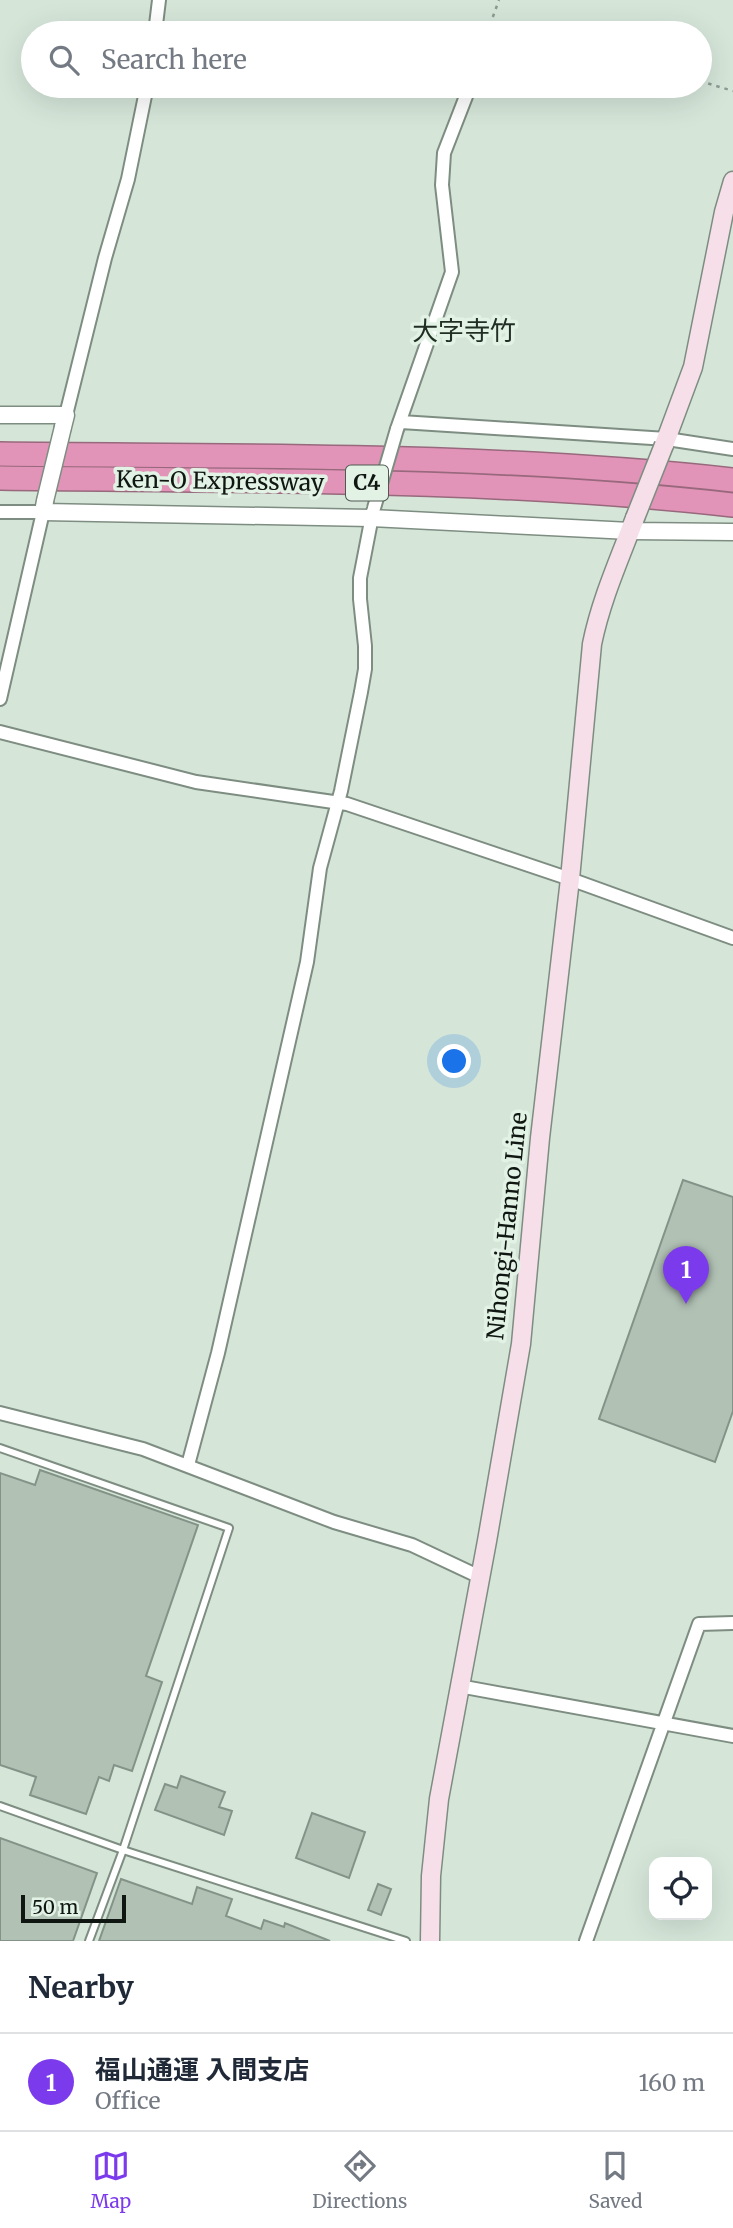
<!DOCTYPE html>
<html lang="en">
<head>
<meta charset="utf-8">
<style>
  body { margin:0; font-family:Merriweather,"Noto Sans JP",serif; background:#f2f2f3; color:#1f2937 }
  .controls { position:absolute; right:21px; bottom:21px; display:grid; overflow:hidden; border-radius:14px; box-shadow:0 7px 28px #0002 }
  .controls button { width:63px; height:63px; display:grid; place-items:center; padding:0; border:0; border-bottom:2px solid #e0e1e3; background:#fff; color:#1f2937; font:35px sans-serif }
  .scale { position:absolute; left:21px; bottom:18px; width:105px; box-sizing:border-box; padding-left:7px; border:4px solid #101611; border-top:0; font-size:19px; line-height:24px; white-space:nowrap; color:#101611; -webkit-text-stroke:5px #e2f3e6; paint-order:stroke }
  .you { position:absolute; left:455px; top:1062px; width:24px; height:24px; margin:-18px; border:5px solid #fff; border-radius:50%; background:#1a73e8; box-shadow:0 0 0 10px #1a73e833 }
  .badge { display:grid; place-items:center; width:46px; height:46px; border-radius:50%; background:#7c3aed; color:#fff; font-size:23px; font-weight:700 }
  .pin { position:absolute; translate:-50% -58px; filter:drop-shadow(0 2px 4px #0008) }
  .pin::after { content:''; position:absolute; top:37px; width:24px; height:21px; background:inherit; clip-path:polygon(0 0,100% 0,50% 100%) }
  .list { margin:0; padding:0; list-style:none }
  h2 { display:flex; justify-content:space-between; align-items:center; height:91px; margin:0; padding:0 28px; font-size:30px }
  h2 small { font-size:23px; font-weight:400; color:#747a83 }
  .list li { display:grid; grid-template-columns:46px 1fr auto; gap:21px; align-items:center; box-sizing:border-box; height:98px; padding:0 28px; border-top:2px solid #e0e1e3 }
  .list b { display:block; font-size:26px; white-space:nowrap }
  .list p { margin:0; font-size:23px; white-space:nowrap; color:#747a83 }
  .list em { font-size:23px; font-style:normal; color:#747a83 }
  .icon { flex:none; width:38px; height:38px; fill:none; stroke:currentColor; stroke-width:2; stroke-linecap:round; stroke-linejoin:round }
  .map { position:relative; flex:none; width:733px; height:1941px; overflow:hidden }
  .search { position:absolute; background:#fff; box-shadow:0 7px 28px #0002; left:21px; right:21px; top:21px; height:77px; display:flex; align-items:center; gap:18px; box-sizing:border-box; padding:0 24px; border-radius:38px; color:#747a83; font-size:26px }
  .sheet { height:189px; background:#fff }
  nav { display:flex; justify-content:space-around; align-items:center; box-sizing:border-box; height:98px; border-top:2px solid #e0e1e3; background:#fff; font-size:19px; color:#747a83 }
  nav a { display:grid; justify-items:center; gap:4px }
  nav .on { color:#7c3aed }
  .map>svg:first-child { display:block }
  .building { fill:#b1c1b4; stroke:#849387; stroke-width:2 }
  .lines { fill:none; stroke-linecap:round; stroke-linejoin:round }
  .service-casing { stroke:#7e8d81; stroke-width:10 }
  .minor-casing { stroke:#7e8d81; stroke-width:16 }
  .tertiary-casing { stroke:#7e8d81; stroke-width:19 }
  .secondary-casing { stroke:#7e8d81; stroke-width:21 }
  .motorway-casing { stroke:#98687d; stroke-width:26 }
  .path { stroke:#8e9b91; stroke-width:2.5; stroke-dasharray:3.5 5; stroke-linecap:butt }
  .service { stroke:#fff; stroke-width:6 }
  .minor { stroke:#fff; stroke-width:12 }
  .tertiary { stroke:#fff; stroke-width:16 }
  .secondary { stroke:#f6dfe9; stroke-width:18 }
  .motorway { stroke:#e194b7; stroke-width:23 }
  .minor-bridge-casing { stroke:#7e8d81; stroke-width:16; stroke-linecap:butt }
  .tertiary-bridge-casing { stroke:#7e8d81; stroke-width:19; stroke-linecap:butt }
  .secondary-bridge-casing { stroke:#7e8d81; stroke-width:21; stroke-linecap:butt }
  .minor-bridge { stroke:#fff; stroke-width:12 }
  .tertiary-bridge { stroke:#fff; stroke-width:16 }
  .secondary-bridge { stroke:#f6dfe9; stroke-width:18 }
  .labels { text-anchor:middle; stroke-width:7; stroke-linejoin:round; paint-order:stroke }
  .shield { fill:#e2f3e6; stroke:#4f5851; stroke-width:2 }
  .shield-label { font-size:21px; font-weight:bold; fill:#101611 }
  .street-label { font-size:23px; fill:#101611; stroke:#e2f3e6 }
  .quarter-label { font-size:26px; fill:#212e24; stroke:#e2f3e6 }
</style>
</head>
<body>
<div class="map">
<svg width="733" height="1941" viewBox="0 0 733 1941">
  <rect width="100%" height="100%" fill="#d5e6d9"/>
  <path class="building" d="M 683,1180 L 733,1197 L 733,1411 L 715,1462 L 599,1419 Z
    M 40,1470 L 198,1525 L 146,1676 L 162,1682 L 132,1771 L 114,1765 L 109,1781 L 99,1777 L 86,1814 L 30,1795 L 36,1777 L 0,1765 L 0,1473 L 35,1485 Z
    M 181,1776 L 225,1792 L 219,1807 L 232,1811 L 224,1835 L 155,1810 L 165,1784 L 177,1788 Z
    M 312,1813 L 365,1832 L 349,1878 L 296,1858 Z
    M 0,1838 L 97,1873 L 73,1941 L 0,1941 Z
    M 121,1879 L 192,1904 L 197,1887 L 232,1899 L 226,1916 L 261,1929 L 264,1920 L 284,1927 L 285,1923 L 330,1941 L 99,1941 Z
    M 378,1884 L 391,1889 L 381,1915 L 368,1910 Z"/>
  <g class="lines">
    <defs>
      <path id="service" d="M 0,1448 L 229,1528 L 123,1850 L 0,1806
        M 89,1941 L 123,1850 L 406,1941"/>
      <path id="minor" d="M 155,33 L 159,0
        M 66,415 L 105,258 L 128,179 L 147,86
        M 401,422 L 667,439 L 733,449
        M 397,429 L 452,272 L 442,185 L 444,153 L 470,86
        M 0,512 L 43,512 L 0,699
        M 0,732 L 196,782 L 347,804 L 570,879 L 733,938
        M 0,1413 L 143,1449 L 334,1522 L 412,1545 L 480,1577
        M 188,1465 L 218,1353 L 307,962 L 320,868 L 341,791 L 361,692 L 365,669 L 365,646 L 360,599 L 360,578 L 373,511
        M 459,1686 L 733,1736
        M 586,1941 L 699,1624 L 733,1623"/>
      <path id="tertiary" d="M 0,415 L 66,415 L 63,427
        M 45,501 L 43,512 L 371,518 L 630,531 L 733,532"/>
      <path id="secondary" d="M 664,445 L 693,367 L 724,212 L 733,181
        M 430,1941 L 431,1876 L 439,1799 L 487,1541 L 521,1344 L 540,1138 L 570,879 L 592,644 C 601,600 619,560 635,518"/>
      <path id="motorway" d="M 0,454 C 244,457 490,453 733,480
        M 0,478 C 244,481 490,478 733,505"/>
    </defs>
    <use href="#service" class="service-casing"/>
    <use href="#minor" class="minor-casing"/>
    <use href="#tertiary" class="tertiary-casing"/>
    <use href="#secondary" class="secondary-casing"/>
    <use href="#motorway" class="motorway-casing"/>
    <path class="path" d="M 487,33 L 499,0
      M 700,81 L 733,91"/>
    <use href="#service" class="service"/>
    <use href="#minor" class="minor"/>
    <use href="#tertiary" class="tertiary"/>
    <use href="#secondary" class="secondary"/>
    <use href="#motorway" class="motorway"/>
    <defs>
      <path id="minor-bridge" d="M 374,508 L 397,429"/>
      <path id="tertiary-bridge" d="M 45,501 L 63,427"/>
      <path id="secondary-bridge" d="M 635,518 L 664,445"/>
    </defs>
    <use href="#minor-bridge" class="minor-bridge-casing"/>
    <use href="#tertiary-bridge" class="tertiary-bridge-casing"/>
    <use href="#secondary-bridge" class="secondary-bridge-casing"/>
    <use href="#minor-bridge" class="minor-bridge"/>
    <use href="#tertiary-bridge" class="tertiary-bridge"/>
    <use href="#secondary-bridge" class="secondary-bridge"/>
  </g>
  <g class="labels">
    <rect class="shield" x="346" y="465.5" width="42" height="35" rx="5"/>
    <g class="shield-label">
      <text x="367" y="490">C4</text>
    </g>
    <g class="street-label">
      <text transform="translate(220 481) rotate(1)" y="8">Ken-O Expressway</text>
      <text transform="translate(507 1226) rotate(-84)" y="8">Nihongi-Hanno Line</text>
    </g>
    <g class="quarter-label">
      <text x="464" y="340">大字寺竹</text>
    </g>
  </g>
</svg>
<div class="controls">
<button><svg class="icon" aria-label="locate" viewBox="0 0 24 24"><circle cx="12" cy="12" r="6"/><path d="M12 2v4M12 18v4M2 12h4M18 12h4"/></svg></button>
</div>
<div class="scale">50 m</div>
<div class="you"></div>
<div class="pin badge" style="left:686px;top:1304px">1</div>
<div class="search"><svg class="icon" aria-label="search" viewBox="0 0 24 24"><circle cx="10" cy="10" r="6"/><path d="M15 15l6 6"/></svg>Search here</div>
</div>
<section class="sheet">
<h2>Nearby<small></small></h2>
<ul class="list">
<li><span class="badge">1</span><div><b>福山通運 入間支店</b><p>Office</p></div><em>160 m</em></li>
</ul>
</section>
<nav>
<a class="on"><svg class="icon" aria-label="map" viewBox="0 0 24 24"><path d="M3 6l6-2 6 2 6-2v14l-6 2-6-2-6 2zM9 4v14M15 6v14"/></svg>Map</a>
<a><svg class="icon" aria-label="directions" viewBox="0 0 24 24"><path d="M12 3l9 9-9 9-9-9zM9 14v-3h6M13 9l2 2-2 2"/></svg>Directions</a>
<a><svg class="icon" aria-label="saved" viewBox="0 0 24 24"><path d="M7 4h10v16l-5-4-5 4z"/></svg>Saved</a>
</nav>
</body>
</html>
